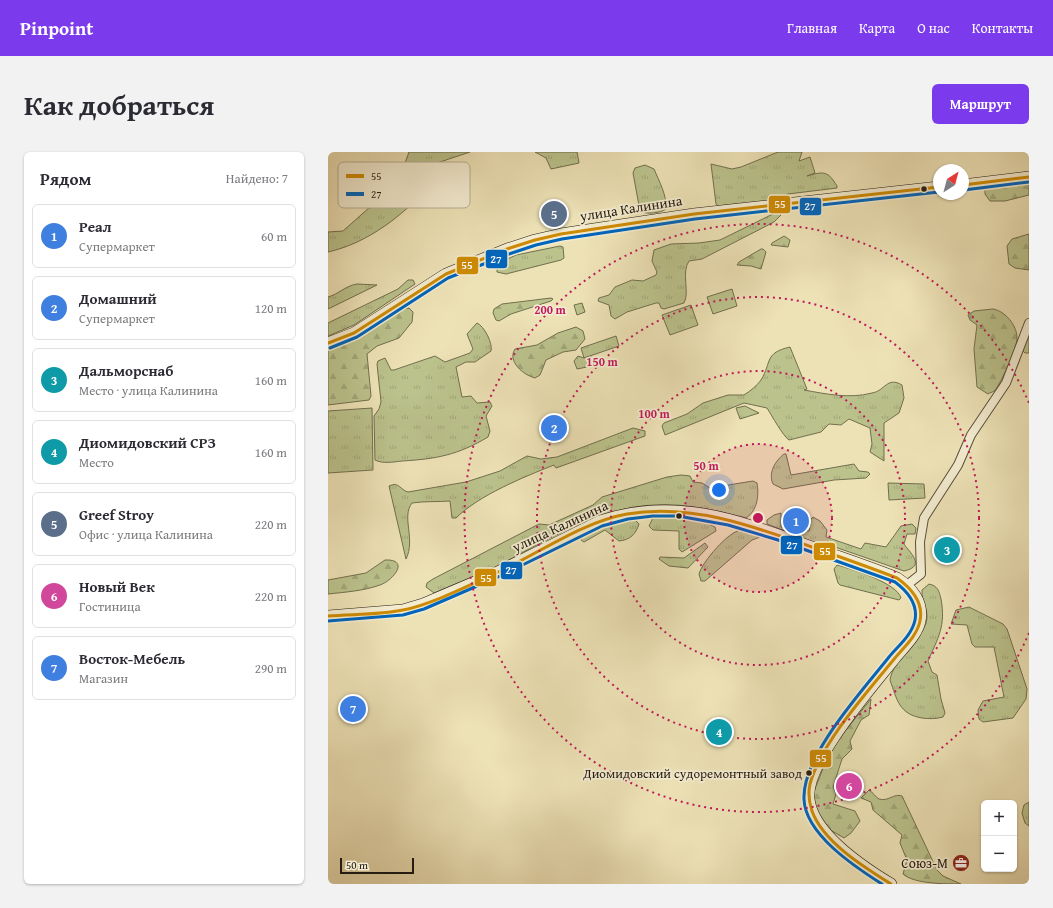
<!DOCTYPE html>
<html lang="ru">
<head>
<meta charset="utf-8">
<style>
  body { margin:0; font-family:"Gentium Book Plus",serif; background:#f2f2f3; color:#2b2b33 }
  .controls { position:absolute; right:12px; bottom:12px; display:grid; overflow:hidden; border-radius:6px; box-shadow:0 1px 3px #0004 }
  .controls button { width:36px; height:36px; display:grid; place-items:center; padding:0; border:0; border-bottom:1px solid #e1e1e2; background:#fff; color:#2b2b33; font:20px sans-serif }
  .compass { position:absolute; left:605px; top:12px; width:36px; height:36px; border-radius:50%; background:#fff; box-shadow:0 1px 3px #0004; rotate:36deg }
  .scale { position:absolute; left:12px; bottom:10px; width:74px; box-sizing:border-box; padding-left:4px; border:2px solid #271c12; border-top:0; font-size:11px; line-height:14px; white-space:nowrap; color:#271c12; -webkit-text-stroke:3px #f3ecd0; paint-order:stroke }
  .you { position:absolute; left:391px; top:338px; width:14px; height:14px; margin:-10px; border:3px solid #fff; border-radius:50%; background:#1a73e8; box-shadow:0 0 0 6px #1a73e833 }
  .badge { display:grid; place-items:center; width:26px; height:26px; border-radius:50%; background:#7c3aed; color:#fff; font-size:13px; font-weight:700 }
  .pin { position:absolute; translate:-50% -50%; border:2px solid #fff; box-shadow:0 1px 4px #0006 }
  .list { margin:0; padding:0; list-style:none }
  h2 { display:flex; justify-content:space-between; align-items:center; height:52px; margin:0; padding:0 16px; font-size:17px }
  h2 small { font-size:13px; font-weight:400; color:#7c7c81 }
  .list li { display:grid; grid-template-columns:26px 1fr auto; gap:12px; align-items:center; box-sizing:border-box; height:64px; margin:0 8px 8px; padding:0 8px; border:1px solid #e1e1e2; border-radius:6px }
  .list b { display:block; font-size:15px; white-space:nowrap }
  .list p { margin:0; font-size:13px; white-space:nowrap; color:#7c7c81 }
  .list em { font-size:13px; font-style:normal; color:#7c7c81 }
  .map { position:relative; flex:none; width:701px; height:732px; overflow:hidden; border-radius:6px }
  header { display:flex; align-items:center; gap:24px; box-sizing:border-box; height:56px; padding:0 20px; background:#7c3aed; color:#fff }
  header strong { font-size:19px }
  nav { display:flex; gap:22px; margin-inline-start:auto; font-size:14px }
  .intro { display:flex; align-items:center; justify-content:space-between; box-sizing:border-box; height:96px; padding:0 24px }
  h1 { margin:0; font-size:28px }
  .button { padding:10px 18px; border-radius:6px; background:#7c3aed; color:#fff; font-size:14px; font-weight:700 }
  main { display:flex; gap:24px; padding:0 24px }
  aside { flex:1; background:#fff; border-radius:6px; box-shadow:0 1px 3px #0004 }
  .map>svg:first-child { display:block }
  .grass { fill:url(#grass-tufts); stroke:#716f4f }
  .forest { fill:url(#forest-firs); stroke:#716f4f }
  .garden { fill:#bbc28c; stroke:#716f4f }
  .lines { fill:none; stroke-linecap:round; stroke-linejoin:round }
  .street-casing { stroke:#584e3b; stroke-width:10 }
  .secondary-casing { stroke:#271c12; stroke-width:12 }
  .street { stroke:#f3ecd0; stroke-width:8 }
  .secondary { stroke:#f3ecd0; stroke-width:11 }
  .bus-1-casing { stroke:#f3ecd0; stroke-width:6 }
  .bus-2-casing { stroke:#f3ecd0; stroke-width:6 }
  .bus-1 { stroke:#cd8a04; stroke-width:3 }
  .bus-2 { stroke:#0065bd; stroke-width:3 }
  .ring { fill:none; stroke:#c2185b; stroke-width:2; stroke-dasharray:2 4 }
  .bus-dot { fill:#271c12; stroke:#f3ecd0; stroke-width:1.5 }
  .labels { text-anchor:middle; stroke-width:3.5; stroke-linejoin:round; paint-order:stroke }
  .bus-label { font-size:13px; fill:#271c12; stroke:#f3ecd0; text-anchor:end }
  .street-label { font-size:14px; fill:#271c12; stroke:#f3ecd0 }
  .poi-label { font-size:14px; fill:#271c12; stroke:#f3ecd0; text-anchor:end }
  .key { fill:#f3ecd0; stroke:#b6ae97; stroke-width:1 }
  .key-label { font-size:11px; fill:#271c12 }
  .centre { fill:#c2185b; stroke:#f3ecd0; stroke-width:2 }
  .ring-label { font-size:12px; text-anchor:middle; font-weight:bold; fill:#c2185b; stroke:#f3ecd0; stroke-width:3.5; stroke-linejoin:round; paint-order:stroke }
  .line-badge { stroke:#f3ecd0; stroke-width:1.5 }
  .badge-label { font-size:11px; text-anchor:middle; font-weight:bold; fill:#fff }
</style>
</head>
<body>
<header>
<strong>Pinpoint</strong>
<nav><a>Главная</a><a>Карта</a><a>О нас</a><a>Контакты</a></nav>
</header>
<div class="intro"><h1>Как добраться</h1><a class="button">Маршрут</a></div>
<main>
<aside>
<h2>Рядом<small>Найдено: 7</small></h2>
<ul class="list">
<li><span class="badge" style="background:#3f7fe0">1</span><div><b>Реал</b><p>Супермаркет</p></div><em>60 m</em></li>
<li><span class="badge" style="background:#3f7fe0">2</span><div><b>Домашний</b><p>Супермаркет</p></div><em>120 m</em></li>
<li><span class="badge" style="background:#0f9aa8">3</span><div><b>Дальморснаб</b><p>Место · улица Калинина</p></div><em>160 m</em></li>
<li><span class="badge" style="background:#0f9aa8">4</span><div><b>Диомидовский СРЗ</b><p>Место</p></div><em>160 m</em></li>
<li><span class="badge" style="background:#5c6f8a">5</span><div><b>Greef Stroy</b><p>Офис · улица Калинина</p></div><em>220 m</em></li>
<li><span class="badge" style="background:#d1479c">6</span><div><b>Новый Век</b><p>Гостиница</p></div><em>220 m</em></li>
<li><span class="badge" style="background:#3f7fe0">7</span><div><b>Восток-Мебель</b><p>Магазин</p></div><em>290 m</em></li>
</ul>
</aside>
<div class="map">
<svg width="701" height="732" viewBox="0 0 701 732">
  <defs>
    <pattern id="grass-tufts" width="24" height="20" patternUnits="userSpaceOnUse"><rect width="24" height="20" fill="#bbc28c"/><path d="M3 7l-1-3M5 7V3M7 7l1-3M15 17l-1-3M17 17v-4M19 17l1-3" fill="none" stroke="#a1a678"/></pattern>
    <pattern id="forest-firs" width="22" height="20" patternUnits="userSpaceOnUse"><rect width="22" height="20" fill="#bbc28c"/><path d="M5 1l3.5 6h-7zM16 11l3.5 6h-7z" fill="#a1a678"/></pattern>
  </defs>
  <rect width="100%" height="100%" fill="#ede2b6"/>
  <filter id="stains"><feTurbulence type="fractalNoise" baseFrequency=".005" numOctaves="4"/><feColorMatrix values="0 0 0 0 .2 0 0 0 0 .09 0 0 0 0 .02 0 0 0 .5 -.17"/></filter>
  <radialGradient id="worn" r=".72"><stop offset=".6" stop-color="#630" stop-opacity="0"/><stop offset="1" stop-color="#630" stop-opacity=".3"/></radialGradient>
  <path class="grass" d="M 81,0 L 142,0 L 109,11 L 106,26 L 103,32 C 76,63 40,91 0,100 L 0,80 L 15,79 L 70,30 Z
    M 207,0 L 249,0 L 251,11 L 223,17 L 218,6 Z
    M 450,0 L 474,0 L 471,9 L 482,5 L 487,21 L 479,24 C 496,19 500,19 509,34 L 509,36 L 460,42 L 448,48 L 390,54 L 388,52 L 383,12 L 404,17 L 413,15 Z
    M 317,13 L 326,17 C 331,29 339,43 338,57 C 333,61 318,63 312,59 L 305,21 L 307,16 Z
    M 449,60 L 453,63 L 446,70 L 374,107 L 361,109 C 353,120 362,141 356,151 L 336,157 L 333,156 L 331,151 L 328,151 L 299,160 L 287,167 L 283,164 L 281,153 L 270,149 L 271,146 L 281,143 L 287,135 L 304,128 L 315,129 L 328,123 L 329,120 L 324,109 L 326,98 L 343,92 L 371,91 L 392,88 Z
    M 232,94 L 235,95 L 236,106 L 233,108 L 178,122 L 169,120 L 169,112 L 188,103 Z
    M 80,128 L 85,128 L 87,132 L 26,173 L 0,184 L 0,171 L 70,137 Z
    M 29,132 L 49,133 L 0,157 L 0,145 C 11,142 17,134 29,132 Z
    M 254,151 L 257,160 L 249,163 L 246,153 Z
    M 363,153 L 370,173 L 342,183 L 334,163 Z
    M 149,171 C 156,174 165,191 163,199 L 147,210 L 138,210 L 128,215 L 134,245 L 143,244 L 149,251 L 162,250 L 164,254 L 158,264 L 162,279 L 160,285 C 130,303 108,307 74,309 C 65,310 55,312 47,308 L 46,264 L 51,257 L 53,250 L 49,212 L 50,209 L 57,206 L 63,218 L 66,218 L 107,204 L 117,210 L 142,201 L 145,197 L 139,182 Z
    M 701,181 L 701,201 L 697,201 L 694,198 Z
    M 288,184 L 291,194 L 256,206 L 253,196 Z
    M 462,195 L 479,237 L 476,238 C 498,242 522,247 544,241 C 557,239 559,224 574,233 L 576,246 L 571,261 L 556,271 L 556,309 L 542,300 L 544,292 L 542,276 L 521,267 L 513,273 L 501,272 L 493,280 L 461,288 C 455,284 444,264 439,256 L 416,251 L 337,283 L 334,274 L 336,271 L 359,262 L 375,251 L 400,243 L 416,243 C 422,239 429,234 433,228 C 444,210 436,201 462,195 Z
    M 417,254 L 431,261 L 412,267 L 408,256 Z
    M 44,256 L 45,318 L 0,321 L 0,259 Z
    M 305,276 L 317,279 L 317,284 L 228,316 L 226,313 C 196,325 151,343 128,366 L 124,366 L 122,349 C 109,350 97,349 84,351 C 73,365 88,387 78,407 L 61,334 C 71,329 72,338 80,340 L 138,330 L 172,319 L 199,304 L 213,307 L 229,305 Z
    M 456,302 L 458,302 L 463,323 L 526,312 L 531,319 L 540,320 L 542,322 L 538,326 L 506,328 L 455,337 L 445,332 C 440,321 447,309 456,302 Z
    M 353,323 L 362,324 L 365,330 L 374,331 L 382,336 L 425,329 L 429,331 C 431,343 430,358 418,366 C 387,358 357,351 325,353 C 268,356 217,390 167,415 C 148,424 126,432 106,441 L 98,435 L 99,431 L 105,427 L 211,372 L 221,373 L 265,353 L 274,345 L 339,325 Z
    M 560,331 L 596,332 L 597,346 L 561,348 Z
    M 453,361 L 453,375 L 481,379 L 483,367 L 485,365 L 492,369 L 499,378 L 498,385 L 533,397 L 537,391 L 558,395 L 573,374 L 584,372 L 588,376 L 587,382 L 579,382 L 576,392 C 581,400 599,414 576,419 L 507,395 L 494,393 L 439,372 L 439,368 L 446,363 Z
    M 325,366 C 344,364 371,366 387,375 L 388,379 L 354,400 L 351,397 L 351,379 L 325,378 L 321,374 Z
    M 307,368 L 311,372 C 308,382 302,388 291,389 L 277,378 L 256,390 L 253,388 L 254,386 C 272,376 288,370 307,368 Z
    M 413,378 L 432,385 L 424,388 L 377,429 L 373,429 L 371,422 C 374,410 401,379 413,378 Z
    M 377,391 L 380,395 L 360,416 L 341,414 L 331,407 L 332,405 L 356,406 Z
    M 509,413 C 524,417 569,431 573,446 L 571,448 L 512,433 L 510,431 L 506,417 Z
    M 601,432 C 610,434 611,439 613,447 C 618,474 610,486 600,509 L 604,520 L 609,523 L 613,547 L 617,561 L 615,565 C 608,567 601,567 594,566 C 571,562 569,548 562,528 C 565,508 591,492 598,471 C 602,459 593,450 594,438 Z
    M 641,455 L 675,472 L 679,477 L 699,537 L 698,547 L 685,566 L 655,570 L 651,567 L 650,558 L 655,549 L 676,545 L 666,495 L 647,495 L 644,492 L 639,473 L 623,472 L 628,458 Z
    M 701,650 L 701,674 L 697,671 L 694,661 L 696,653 Z"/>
  <path class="forest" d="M 701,28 L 701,43 L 677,49 L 662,49 L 657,42 L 657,36 L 661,33 Z
    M 701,82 L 701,118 L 687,116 L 681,112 L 679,94 L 684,87 Z
    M 456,84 L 462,88 L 460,95 L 443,93 L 444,91 Z
    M 433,97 L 435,97 L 438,100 L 433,117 L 423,114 L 409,113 L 411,110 Z
    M 223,146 L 225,147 L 223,149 L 183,162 L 171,169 L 168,168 L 165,161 L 166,157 L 174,152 Z
    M 81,156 L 85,160 L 84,170 L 71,186 L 49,194 L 39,202 L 43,244 L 41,248 L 0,253 L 0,197 L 28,185 L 75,157 Z
    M 665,157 C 677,159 689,173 689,186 C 690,194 672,234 666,239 C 665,240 661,241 660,242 L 649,235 L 646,197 L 649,173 L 642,168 L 640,163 L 646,159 Z
    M 248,175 L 255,179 L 257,187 L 248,198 L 235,200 L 218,208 L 212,223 L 207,226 C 195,223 179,209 187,197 L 209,193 L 230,181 Z
    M 250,204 L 256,206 L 263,204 L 259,215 L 249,217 L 246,209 Z
    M 57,408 C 82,407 66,428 52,433 C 35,439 18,440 0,442 L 0,428 L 38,421 Z
    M 543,547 L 541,563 L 533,568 L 522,589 L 524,597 L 514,607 L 505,635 L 508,642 L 505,652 L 527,659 L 532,669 L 523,681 L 516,686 L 499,676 L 490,661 L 485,647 L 487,637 L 499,606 L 513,584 Z
    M 541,638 C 545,640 547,645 551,647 C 560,650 566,641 574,644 L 609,718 L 615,724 L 633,732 C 618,732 586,732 575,722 L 579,708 L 572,691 L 574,683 L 545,658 L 543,650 L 533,646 Z"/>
  <path class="garden" d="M 404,137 L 409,154 L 385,162 L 379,145 Z"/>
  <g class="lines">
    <defs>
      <path id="street" d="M 579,433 L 593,422 L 592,390 L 596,366 L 630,313 L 643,283 L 678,231 L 701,171"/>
      <path id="secondary" d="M 635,33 L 701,25
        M 0,191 L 26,181 L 118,122 L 179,97 L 207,88 L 233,82 L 366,62 L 611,35
        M 0,464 L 75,458 L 95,452 L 168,421 L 272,369 C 345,345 408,367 478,393 C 508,404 539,414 569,426 C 583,435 596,450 592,469 C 589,483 576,495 567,506 C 545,534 476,612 481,647 C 485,682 535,715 563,732"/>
    </defs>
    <use href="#street" class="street-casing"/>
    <use href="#secondary" class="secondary-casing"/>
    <use href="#street" class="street"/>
    <use href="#secondary" class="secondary"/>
    <defs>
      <path id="bus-1" d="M 635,33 L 701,25
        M 0,191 L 26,181 L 118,122 L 179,97 L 207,88 L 233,82 L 366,62 L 611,35
        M 0,464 C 25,462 51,463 75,458 C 102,453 142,433 168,421 C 210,402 254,370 299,362 C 363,351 425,374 484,395 C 512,405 541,415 569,426 C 583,436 596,450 592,469 C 589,484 576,495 567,506 C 540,539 493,591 482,632 C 480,641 481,650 484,659 C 495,690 536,715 563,732"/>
      <path id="bus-2" d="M 636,38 L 701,30
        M 2,196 L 29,185 L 120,126 L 181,102 L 208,93 L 234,87 L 367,67 L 611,40
        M 0,469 L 75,463 L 96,457 L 170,425 L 274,374 L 300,367 L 325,364 L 350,364 L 400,373 L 450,388 L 567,430 C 579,439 590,452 587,468 C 584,483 570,494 561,505 C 535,538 474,604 476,647 C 477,682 527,715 554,732"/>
    </defs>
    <use href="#bus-1" class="bus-1-casing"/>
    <use href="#bus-2" class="bus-2-casing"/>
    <use href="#bus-1" class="bus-1"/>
    <use href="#bus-2" class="bus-2"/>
  </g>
  <circle cx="430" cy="366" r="74" fill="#c2185b" fill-opacity=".12"/>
  <g class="ring">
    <circle cx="430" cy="366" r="74"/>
    <circle cx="430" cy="366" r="147"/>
    <circle cx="430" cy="366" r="221"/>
    <path d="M701 481A294 294 0 1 1 701 251"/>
  </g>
  <defs>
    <symbol id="office-disc" viewBox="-11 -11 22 22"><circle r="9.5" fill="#8f2418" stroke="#f3ecd0"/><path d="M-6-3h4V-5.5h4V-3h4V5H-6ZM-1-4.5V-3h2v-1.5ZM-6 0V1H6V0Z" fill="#fff"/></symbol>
  </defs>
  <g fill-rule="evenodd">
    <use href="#office-disc" x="623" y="701" width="20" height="20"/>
  </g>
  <g class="bus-dot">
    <circle cx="596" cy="37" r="3.5"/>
    <circle cx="351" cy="364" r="3.5"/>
    <circle cx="481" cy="621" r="3.5"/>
  </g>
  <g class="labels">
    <g class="bus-label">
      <text x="474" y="626">Диомидовский судоремонтный завод</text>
    </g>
    <g class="street-label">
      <text transform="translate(303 56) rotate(-9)" y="5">улица Калинина</text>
      <text transform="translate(232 374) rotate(-25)" y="5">улица Калинина</text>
    </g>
    <g class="poi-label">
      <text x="620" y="716">Союз-М</text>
    </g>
  </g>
  <rect x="10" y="10" width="132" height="46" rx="6" class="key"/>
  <rect x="18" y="22" width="18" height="4" fill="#cd8a04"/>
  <rect x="18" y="40" width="18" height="4" fill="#0065bd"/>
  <g class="key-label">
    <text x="43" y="28">55</text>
    <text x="43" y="46">27</text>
  </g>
  <circle cx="430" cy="366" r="6" class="centre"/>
  <g class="ring-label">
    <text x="222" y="162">200 m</text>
    <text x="274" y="214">150 m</text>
    <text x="326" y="266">100 m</text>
    <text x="378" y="318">50 m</text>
  </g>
  <g class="line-badge">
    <rect x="440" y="43" width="23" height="19" rx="4" fill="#cd8a04"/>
    <rect x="471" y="45" width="23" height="19" rx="4" fill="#0065bd"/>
    <rect x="157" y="97" width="23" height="20" rx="4" fill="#0065bd"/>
    <rect x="128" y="104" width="23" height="19" rx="4" fill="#cd8a04"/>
    <rect x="452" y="383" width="23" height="20" rx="4" fill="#0065bd"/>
    <rect x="485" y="390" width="23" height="19" rx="4" fill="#cd8a04"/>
    <rect x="172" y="409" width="23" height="19" rx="4" fill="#0065bd"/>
    <rect x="146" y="416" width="23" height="19" rx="4" fill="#cd8a04"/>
    <rect x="481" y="597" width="23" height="19" rx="4" fill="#cd8a04"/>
  </g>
  <g class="badge-label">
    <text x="452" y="56">55</text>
    <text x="482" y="58">27</text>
    <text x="168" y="111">27</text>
    <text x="139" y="117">55</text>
    <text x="464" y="397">27</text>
    <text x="497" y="403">55</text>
    <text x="183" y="422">27</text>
    <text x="158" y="430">55</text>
    <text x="493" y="610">55</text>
  </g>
  <rect width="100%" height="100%" filter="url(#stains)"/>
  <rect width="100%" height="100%" fill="url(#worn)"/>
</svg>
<div class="controls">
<button>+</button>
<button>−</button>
</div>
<svg class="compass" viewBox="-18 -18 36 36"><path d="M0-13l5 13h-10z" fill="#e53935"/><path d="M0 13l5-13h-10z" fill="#7c7c81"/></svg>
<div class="scale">50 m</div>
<div class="you"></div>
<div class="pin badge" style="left:468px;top:369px;background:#3f7fe0">1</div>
<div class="pin badge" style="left:226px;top:276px;background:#3f7fe0">2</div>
<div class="pin badge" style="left:619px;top:398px;background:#0f9aa8">3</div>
<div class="pin badge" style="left:391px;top:580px;background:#0f9aa8">4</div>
<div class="pin badge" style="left:226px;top:62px;background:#5c6f8a">5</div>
<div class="pin badge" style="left:521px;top:634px;background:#d1479c">6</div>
<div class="pin badge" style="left:25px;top:557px;background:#3f7fe0">7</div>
</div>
</main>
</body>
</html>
